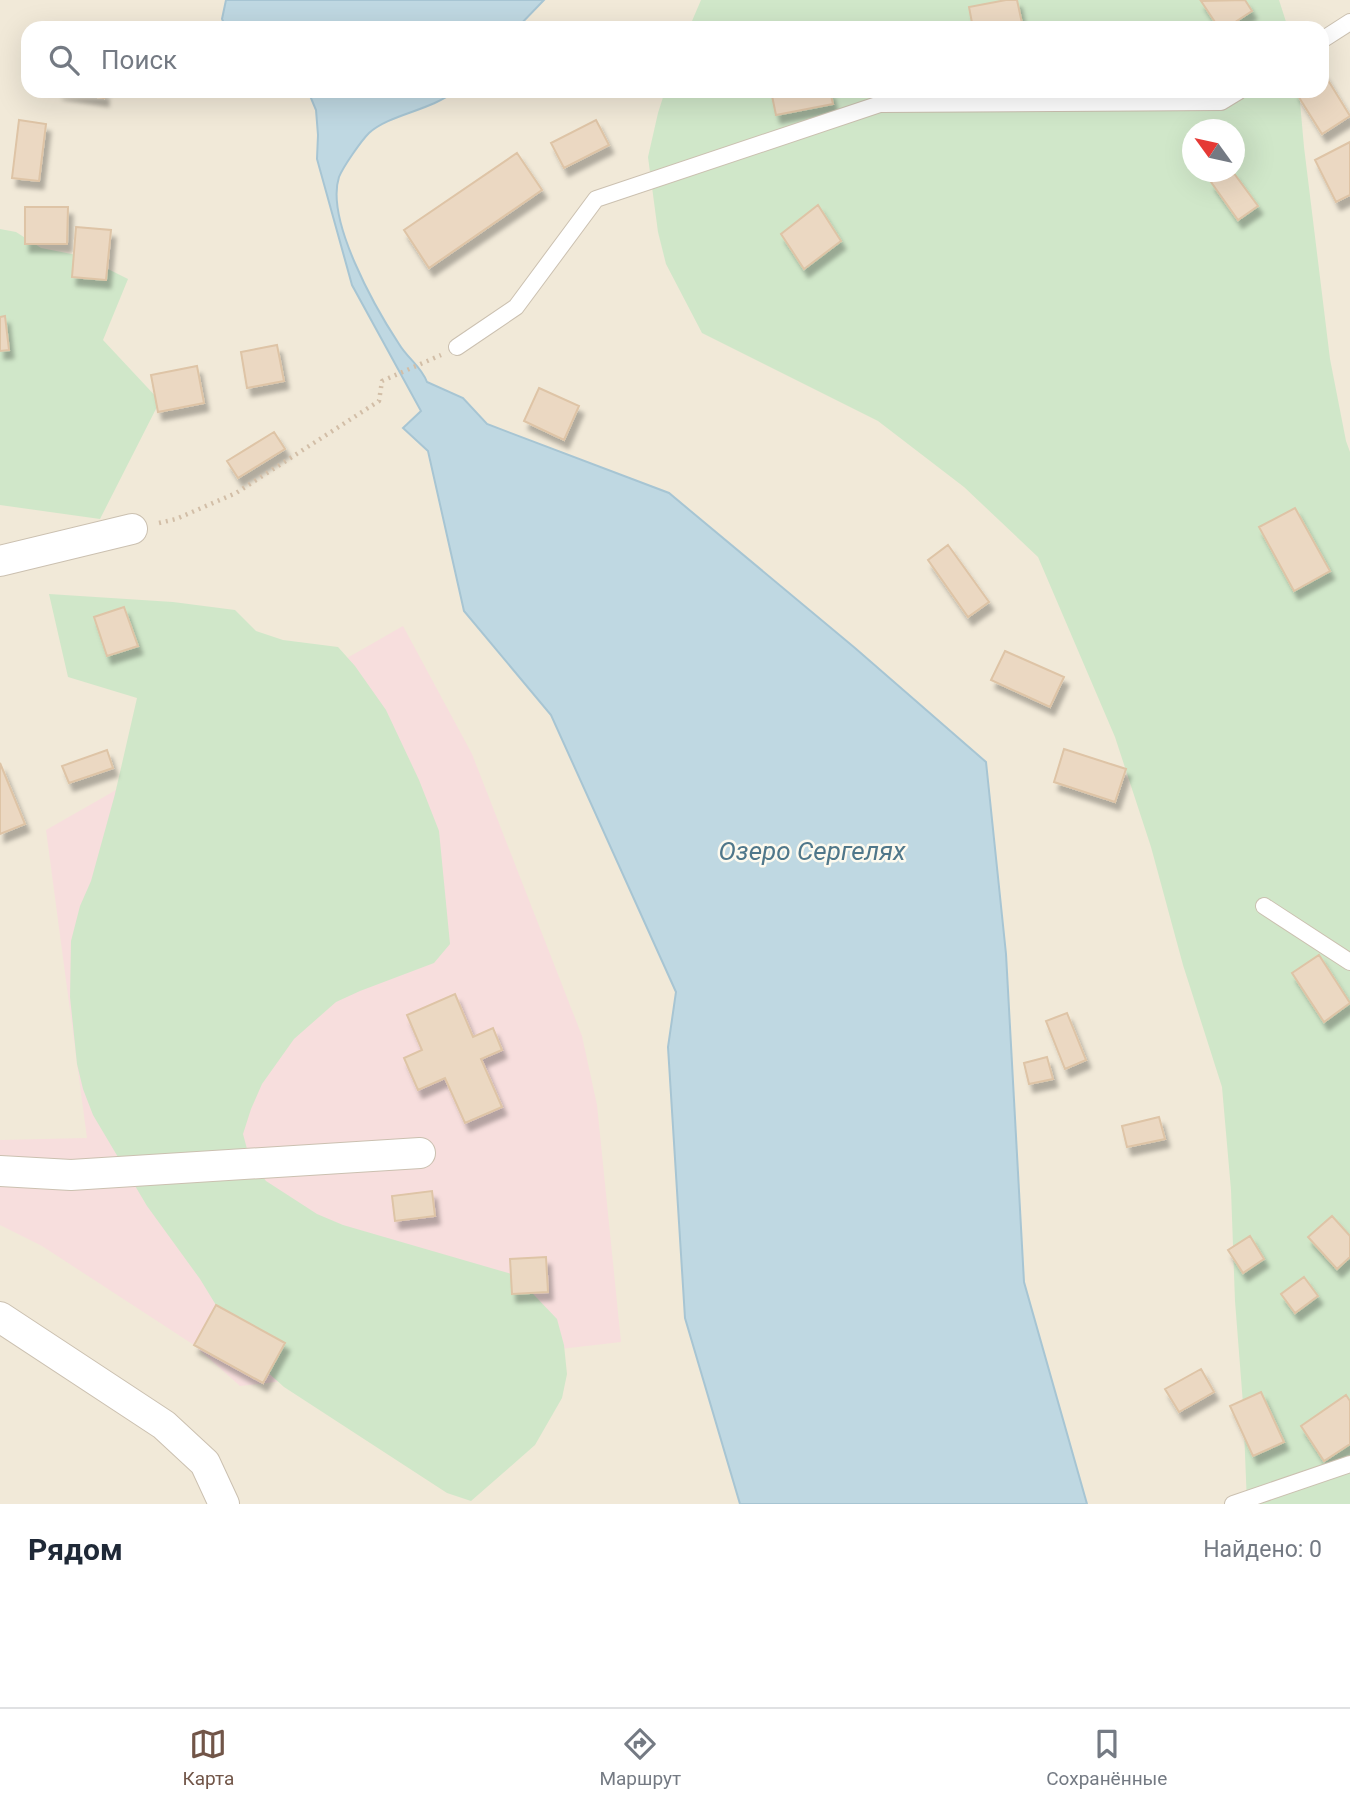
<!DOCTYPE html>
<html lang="ru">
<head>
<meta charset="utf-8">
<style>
  body { margin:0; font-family:Roboto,sans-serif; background:#f6f6f7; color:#1f2937 }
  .compass { position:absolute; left:1182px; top:119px; width:63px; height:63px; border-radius:50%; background:#fff; box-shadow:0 7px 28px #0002; rotate:303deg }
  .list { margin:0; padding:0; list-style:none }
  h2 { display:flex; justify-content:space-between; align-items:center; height:91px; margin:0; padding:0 28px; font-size:30px }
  h2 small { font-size:23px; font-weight:400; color:#747a83 }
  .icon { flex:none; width:38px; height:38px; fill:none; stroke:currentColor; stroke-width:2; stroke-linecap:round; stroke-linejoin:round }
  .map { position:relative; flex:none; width:1350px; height:1504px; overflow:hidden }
  .search { position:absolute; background:#fff; box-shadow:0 7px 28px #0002; left:21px; right:21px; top:21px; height:77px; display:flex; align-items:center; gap:18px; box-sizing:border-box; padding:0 24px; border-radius:21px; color:#747a83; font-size:26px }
  .sheet { height:203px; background:#fff }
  nav { display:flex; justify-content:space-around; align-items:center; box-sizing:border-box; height:98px; border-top:2px solid #e0e1e3; background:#fff; font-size:19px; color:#747a83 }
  nav a { display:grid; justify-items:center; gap:4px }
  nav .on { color:#715548 }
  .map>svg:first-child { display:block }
  .residential { fill:#f1e9d8; fill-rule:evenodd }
  .medical { fill:#f7dedd }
  .green { fill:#d0e7c9; fill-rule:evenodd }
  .water { fill:#bfd8e2; stroke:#a7c5d3; stroke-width:2 }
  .building { fill:#ebd8c2; stroke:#dec4a6; stroke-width:2; filter:url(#shadow) }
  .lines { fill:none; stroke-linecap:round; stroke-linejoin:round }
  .service-casing { stroke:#cbc0b0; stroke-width:18 }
  .minor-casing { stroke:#cbc0b0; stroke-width:32 }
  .path { stroke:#d2bea7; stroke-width:4.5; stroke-dasharray:2 5; stroke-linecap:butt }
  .service { stroke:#fff; stroke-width:16 }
  .minor { stroke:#fff; stroke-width:30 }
  .labels { text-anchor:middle; stroke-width:5; stroke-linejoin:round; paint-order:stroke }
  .water-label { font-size:26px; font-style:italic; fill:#4f778a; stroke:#fdfaef }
</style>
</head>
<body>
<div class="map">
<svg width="1350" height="1504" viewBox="0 0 1350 1504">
  <defs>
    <filter id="shadow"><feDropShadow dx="4.5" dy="8" stdDeviation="2" flood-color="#0004"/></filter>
  </defs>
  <rect width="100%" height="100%" fill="#faf6e9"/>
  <path class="residential" d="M 0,0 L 1350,0 L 1350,1504 L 0,1504 ZM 28,28 L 1322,28 L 1322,91 L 28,91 ZM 1192,130 L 1234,130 L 1234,172 L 1192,172 Z"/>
  <path class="medical" d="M 403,626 L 472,754 L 582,1036 L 597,1105 L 621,1342 L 240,1386 L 194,1345 L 42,1246 L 0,1225 L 0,1140 L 87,1138 L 46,830 Z"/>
  <path class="green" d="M 701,0 L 1279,0 L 1288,28 L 689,28 Z
    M 665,91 L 1299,91 L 1304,147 L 1330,359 L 1346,441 L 1350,452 L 1350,1504 L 1247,1504 L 1243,1404 L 1235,1301 L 1231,1190 L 1222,1087 L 1183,965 L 1151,847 L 1115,737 L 1038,557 L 964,487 L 878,421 L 702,333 L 666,264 L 658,232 L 648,157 L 658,113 ZM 1192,130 L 1234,130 L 1234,172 L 1192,172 Z
    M 0,229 L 16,232 L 41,248 L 82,256 L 128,279 L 103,340 L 160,401 L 100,519 L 0,505 Z
    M 49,594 L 173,602 L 235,610 L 256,631 L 283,640 L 338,647 L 355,666 L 386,710 L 419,780 L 439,831 L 450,944 L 434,963 L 360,991 L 336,1002 L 294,1039 L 262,1084 L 251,1109 L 243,1134 L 250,1160 L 266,1181 L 317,1214 L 343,1225 L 515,1275 L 557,1319 L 564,1345 L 567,1374 L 562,1398 L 535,1445 L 471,1501 L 447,1493 L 284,1387 L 265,1370 L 230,1328 L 200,1279 L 147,1206 L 93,1115 L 83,1089 L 77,1064 L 70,997 L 71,941 L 80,906 L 91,881 L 115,794 L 137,698 L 68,677 Z"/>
  <path class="water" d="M 226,0 L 544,0 L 517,28 L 226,28 L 222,19 Z
    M 308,91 L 455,91 C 430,111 390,114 369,133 C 361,141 343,167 339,177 C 325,220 376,309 399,344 C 408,359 421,366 427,382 L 463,398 L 487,424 L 669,493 L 855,648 L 986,762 L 1006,954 L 1024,1282 L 1087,1504 L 740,1504 L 685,1318 L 668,1047 L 676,992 L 551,715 L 464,611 L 428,451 L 403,428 L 421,411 L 352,285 L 317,159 L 318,135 L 316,110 Z"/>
  <path class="building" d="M 1006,0 L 1017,0 L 1023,28 L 973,28 L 969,7 Z
    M 1245,0 L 1252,11 L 1226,28 L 1219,28 L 1201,1 Z
    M 1323,72 L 1350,116 L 1322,134 L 1295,91 L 1322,91 Z
    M 58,91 L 104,91 L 104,98 Z
    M 771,91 L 830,91 L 833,104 L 776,115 Z
    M 19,120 L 46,124 L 39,181 L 12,178 Z
    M 596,120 L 609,145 L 564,168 L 551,143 Z
    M 1350,142 L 1350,195 L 1336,202 L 1315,160 Z
    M 517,153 L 542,190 L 429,268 L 404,230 Z
    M 1226,172 L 1233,172 L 1258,206 L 1238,220 L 1211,182 Z
    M 818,205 L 841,241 L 804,269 L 781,234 Z
    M 25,207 L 68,207 L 67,244 L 25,244 Z
    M 76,227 L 111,230 L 106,280 L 72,277 Z
    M 5,316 L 9,350 L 0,351 L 0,317 Z
    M 277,345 L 284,381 L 247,388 L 241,352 Z
    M 197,366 L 204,403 L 158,412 L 151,375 Z
    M 539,388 L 579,406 L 564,440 L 524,421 Z
    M 274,432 L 285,449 L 238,478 L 227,461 Z
    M 1295,508 L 1330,571 L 1294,591 L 1259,527 Z
    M 948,545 L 989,602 L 968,617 L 928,560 Z
    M 124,607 L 138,646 L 107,656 L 94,617 Z
    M 1005,651 L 1064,677 L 1050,707 L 991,680 Z
    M 1064,749 L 1126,769 L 1115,802 L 1054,782 Z
    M 107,750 L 113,768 L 69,783 L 62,766 Z
    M 0,763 L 25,824 L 0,834 Z
    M 1319,955 L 1350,1003 L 1324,1022 L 1292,973 Z
    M 455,994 L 473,1037 L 493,1028 L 502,1050 L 481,1059 L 502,1107 L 465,1123 L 445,1078 L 418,1090 L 404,1058 L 422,1050 L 407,1015 Z
    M 1067,1013 L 1086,1060 L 1065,1069 L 1046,1021 Z
    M 1047,1057 L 1053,1079 L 1029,1084 L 1024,1063 Z
    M 1159,1117 L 1165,1139 L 1127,1147 L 1122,1126 Z
    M 432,1191 L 435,1216 L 395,1221 L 392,1196 Z
    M 1332,1216 L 1350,1236 L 1350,1257 L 1337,1269 L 1308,1237 Z
    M 1250,1236 L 1264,1259 L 1243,1273 L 1228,1250 Z
    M 546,1257 L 548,1292 L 512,1294 L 510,1259 Z
    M 1304,1277 L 1318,1296 L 1295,1313 L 1281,1294 Z
    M 216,1305 L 285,1343 L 263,1383 L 194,1345 Z
    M 1201,1369 L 1214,1392 L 1179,1412 L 1165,1389 Z
    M 1261,1392 L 1284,1442 L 1253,1456 L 1230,1406 Z
    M 1346,1395 L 1350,1401 L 1350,1444 L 1324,1461 L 1301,1426 Z"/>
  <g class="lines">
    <defs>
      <path id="service" d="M 1322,40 L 1350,22
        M 457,347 L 516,307 L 596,199 L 880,104 L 1221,102 L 1239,91
        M 1264,906 L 1350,962
        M 1233,1504 L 1350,1464"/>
      <path id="minor" d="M 0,561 L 132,529
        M 0,1171 L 71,1175 L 420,1153
        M 0,1317 L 164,1425 L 205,1463 L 224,1504"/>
    </defs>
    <use href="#service" class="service-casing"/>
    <use href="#minor" class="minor-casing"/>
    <path class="path" d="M 159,523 L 176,519 L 236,493 L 379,401 L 382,381 L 441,355"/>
    <use href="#service" class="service"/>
    <use href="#minor" class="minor"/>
  </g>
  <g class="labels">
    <g class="water-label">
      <text x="812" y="860">Озеро Сергелях</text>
    </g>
  </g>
</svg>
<svg class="compass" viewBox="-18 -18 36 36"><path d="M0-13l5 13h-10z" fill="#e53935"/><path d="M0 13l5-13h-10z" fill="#747a83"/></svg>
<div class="search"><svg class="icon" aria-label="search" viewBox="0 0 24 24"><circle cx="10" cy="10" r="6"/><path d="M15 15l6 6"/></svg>Поиск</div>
</div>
<section class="sheet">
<h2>Рядом<small>Найдено: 0</small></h2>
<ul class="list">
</ul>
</section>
<nav>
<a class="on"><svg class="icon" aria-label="map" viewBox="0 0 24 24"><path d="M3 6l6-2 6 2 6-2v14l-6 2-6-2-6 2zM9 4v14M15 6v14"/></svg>Карта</a>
<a><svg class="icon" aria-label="directions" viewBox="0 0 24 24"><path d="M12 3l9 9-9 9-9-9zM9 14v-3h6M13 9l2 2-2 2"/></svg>Маршрут</a>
<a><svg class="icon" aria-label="saved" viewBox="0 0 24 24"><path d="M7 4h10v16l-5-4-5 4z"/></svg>Сохранённые</a>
</nav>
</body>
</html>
